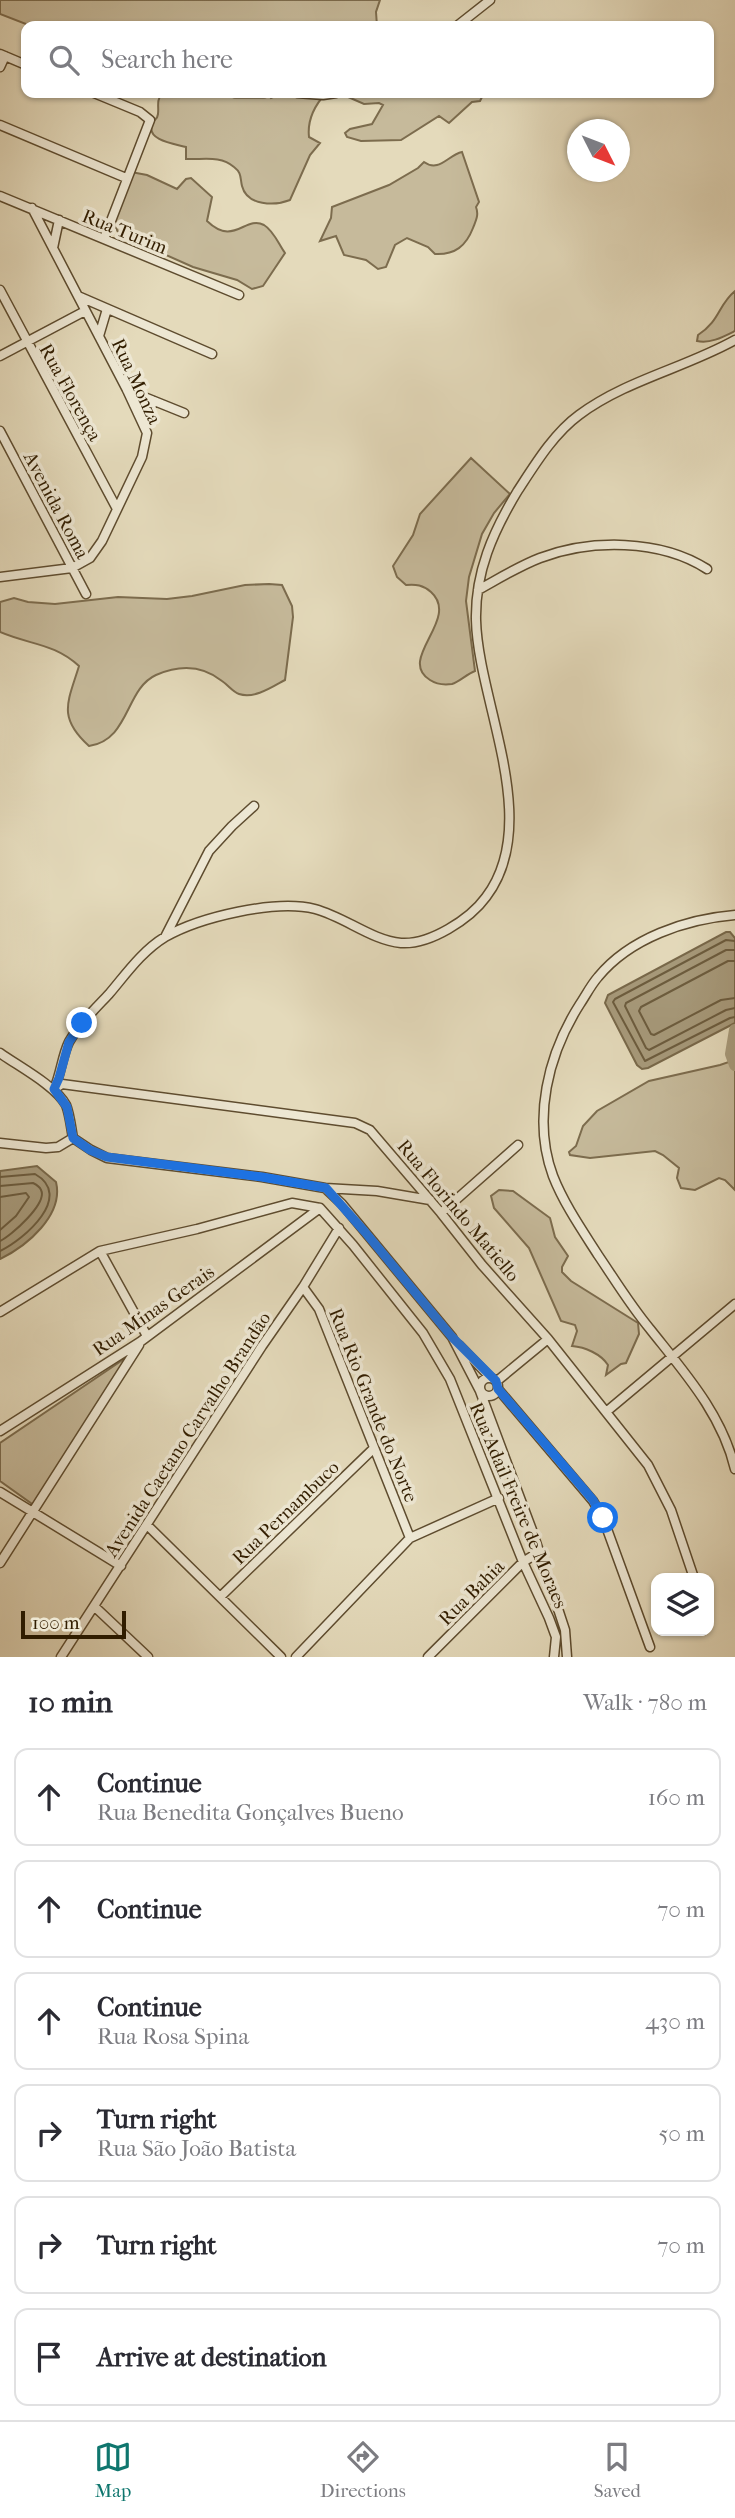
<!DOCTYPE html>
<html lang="en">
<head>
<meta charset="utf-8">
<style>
  body { margin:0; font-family:"IM FELL French Canon",serif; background:#f2f2f3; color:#2b2b33 }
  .controls { position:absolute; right:21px; bottom:21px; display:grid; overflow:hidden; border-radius:14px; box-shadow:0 2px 5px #0004 }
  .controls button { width:63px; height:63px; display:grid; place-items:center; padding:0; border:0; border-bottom:2px solid #e1e1e2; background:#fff; color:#2b2b33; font:35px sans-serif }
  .compass { position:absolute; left:567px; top:119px; width:63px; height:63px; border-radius:50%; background:#fff; box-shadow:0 2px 5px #0004; rotate:132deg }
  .scale { position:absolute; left:21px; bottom:18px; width:105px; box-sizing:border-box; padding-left:7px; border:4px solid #311d00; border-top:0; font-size:19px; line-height:24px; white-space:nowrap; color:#311d00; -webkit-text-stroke:5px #ede7d3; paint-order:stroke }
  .stop { position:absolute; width:21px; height:21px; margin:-16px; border:5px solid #1a73e8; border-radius:50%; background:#fff }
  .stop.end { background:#1a73e8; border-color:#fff; box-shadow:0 2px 7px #0008 }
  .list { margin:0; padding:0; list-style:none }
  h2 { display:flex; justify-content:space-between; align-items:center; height:91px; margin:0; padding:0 28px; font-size:30px }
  h2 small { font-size:23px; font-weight:400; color:#7c7c81 }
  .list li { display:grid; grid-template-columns:46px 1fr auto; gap:21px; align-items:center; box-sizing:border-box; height:98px; margin:0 14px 14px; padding:0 14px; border:2px solid #e1e1e2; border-radius:14px }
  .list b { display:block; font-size:26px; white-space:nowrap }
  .list p { margin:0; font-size:23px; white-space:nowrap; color:#7c7c81 }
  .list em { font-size:23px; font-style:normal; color:#7c7c81 }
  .icon { flex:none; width:38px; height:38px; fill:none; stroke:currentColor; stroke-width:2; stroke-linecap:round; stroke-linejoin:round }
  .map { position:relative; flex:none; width:735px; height:1657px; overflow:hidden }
  .search { position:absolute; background:#fff; box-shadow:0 2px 5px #0004; left:21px; right:21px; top:21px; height:77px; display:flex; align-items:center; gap:18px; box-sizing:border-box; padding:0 24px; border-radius:14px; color:#7c7c81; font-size:26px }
  .sheet { height:763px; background:#fff }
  nav { display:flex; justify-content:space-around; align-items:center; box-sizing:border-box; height:98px; border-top:2px solid #e1e1e2; background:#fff; font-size:19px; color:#7c7c81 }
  nav a { display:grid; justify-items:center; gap:4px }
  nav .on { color:#0f766e }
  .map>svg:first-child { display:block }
  .green { fill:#c6ba9b; stroke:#7c6c4e; stroke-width:2 }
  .water { fill:#a79a7b; stroke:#78684a; stroke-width:2 }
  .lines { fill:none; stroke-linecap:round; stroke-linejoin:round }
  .shore { stroke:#6c5c3e; stroke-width:2 }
  .river { stroke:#a79a7b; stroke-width:12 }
  .minor-casing { stroke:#5e4c2f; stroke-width:11 }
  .minor { stroke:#ede7d3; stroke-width:8 }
  .route { stroke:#1a73e8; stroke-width:9 }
  .labels { text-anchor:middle; stroke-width:7; stroke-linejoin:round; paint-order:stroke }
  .street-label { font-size:19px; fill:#311d00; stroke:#ede7d3 }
</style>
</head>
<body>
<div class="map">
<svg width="735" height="1657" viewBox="0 0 735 1657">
  <rect width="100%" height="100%" fill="#e4dabb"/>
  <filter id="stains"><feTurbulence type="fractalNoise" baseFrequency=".00286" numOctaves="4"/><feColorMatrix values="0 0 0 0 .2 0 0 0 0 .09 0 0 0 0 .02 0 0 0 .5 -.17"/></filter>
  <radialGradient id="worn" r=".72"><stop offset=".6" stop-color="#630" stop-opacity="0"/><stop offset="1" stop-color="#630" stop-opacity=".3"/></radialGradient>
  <path class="green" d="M 0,0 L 380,0 L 376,12 L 377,26 L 168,26 L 158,24 L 150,26 L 31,26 L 0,14 Z
    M 162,93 L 269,93 L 268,95 L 271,98 L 281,93 L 326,93 C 315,105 307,119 309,137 L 320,143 L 310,155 L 290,200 C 275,206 247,206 242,186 C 240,178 242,173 234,167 C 220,155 203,160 186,159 L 186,147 C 176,144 146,141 152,124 C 155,117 157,121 158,114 C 159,106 156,101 162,93 Z
    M 339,93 L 503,93 L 493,97 L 483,95 L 480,101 L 472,102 L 449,123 L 439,116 L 401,140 L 361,141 L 347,137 L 345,133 L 350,129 L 372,124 L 383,105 L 379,103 L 364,104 Z
    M 462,152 L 479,202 L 476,207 C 479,215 476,220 473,228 C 466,246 455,255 435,254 L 428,247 L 407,238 L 395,245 L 386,267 L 378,269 L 366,260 L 344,255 L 336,236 L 320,241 L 331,218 L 332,207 L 389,185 L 418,168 L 424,162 C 439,173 448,155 462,152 Z
    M 131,172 L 147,175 L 177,189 L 186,179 L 191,178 L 212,197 L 207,221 C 234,247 245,215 264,225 C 274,231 279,245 285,253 L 263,286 L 252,289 L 237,280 L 193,267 L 119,234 L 113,222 L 119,189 Z
    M 735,291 L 735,331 C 723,337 710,344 697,341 L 698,335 C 720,321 718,305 735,291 Z
    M 471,458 L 510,494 L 494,513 L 482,534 L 469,577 L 466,601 L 475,671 C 467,674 459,682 452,684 C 445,685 436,684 430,680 C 396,659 461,619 431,592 C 423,585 416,584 406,585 L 397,577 L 393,566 L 413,535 L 420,514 Z
    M 269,584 L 282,585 L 292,606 L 293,617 L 285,680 C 272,687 255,699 239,694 C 233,692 228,685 222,681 C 202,665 179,665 156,675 C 125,689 130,740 89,746 C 57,717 68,702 79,666 C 54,643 30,645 0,632 L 0,602 L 14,598 L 28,602 L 55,604 L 118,597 L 167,599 L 192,596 L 245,585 Z
    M 735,1054 L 735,1190 L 725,1180 L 719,1178 L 695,1190 L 681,1188 L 677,1178 L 679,1168 L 663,1155 L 655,1151 L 590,1158 L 570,1155 L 569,1152 L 576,1146 L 583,1126 L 597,1111 L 649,1081 L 720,1065 L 729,1062 Z
    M 499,1190 L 513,1191 L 550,1218 L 555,1237 L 568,1256 L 562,1267 L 562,1272 L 571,1281 L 638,1323 L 639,1334 L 626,1363 L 621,1364 L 606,1375 L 608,1365 C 601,1354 585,1347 572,1346 L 577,1331 L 575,1325 L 561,1321 L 529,1248 L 494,1208 L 491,1196 Z
    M 130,1355 L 35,1506 L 0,1481 L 0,1443 Z"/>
  <path class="water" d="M 726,932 L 730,932 L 735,938 L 735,1023 L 648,1068 L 642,1069 L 637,1065 L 605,1003 L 608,995 Z
    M 37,1166 L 56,1182 C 64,1215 27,1246 0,1259 L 0,1171 Z"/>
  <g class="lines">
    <path class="shore" d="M 735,941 L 726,940 L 615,999 L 613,1002 L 645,1061 L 730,1018 L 735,1017
      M 735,950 L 726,950 L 626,1003 L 625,1006 L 646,1048 L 649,1050 L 726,1010 L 735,1008
      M 735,961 L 728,961 L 641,1007 L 639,1011 L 651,1034 L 654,1035 L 721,1000 L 735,998
      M 0,1177 L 35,1174 C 74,1196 25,1239 0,1251
      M 0,1186 L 33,1183 C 35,1184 40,1187 41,1190 C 48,1203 11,1236 0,1241
      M 0,1197 L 26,1193 L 29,1197 L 16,1216 L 0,1230"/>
    <path class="river" d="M 735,1030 L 731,1054 L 735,1065"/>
    <defs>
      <path id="minor" d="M 457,26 L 490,0
        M 0,54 L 26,65
        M 0,67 L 5,56
        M 94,93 L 140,112 L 150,120 L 104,239
        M 235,93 L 264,93
        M 297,93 L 323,95 L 336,93
        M 0,125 L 126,178
        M 0,196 L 239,295
        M 53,248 L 59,220
        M 0,290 L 117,509
        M 78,296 L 212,354
        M 99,336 L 107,309
        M 0,356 L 85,311
        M 127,390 L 184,413
        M 143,421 L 152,400
        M 0,431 L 86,594
        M 0,577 L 72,568 L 90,558 L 102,541 L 142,457 L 147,433 L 127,390 L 32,208
        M 478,590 C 498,579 519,566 540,558 C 591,539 660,539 707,569
        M 735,915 C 686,919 630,938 598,977 C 591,985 586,995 580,1004 C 548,1054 532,1119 553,1176 C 564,1204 582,1230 598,1255 C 615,1280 630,1305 650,1329 C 684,1372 722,1414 735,1469
        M 165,937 L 209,851 L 232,826 L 254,806
        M 0,1053 C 18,1066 56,1086 66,1105 C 70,1115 71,1128 73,1138
        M 54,1089 C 61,1074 62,1056 69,1042 C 79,1024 95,1009 109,994 C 126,974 142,951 165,937 C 200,917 276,899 315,909 C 345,917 371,940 401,943 C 430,945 470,919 486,897 C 543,822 478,702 476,620 C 475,572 493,532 517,492 C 534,466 553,434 579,415 C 626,380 685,368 735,340
        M 54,1089 L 62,1084 L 355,1123 L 370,1130 L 441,1213 L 482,1265 L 548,1339 L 648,1465 L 671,1510 L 694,1578
        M 73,1138 L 91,1150 L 107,1158 L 262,1177 L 325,1188 L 342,1204 L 452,1337 L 480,1391 L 532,1530 L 565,1630 L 567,1657
        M 0,1143 L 46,1148 L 58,1147 L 73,1138
        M 325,1188 L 377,1191 L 430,1200
        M 441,1213 L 518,1145
        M 100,1251 L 147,1336
        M 303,1287 L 319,1309 L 410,1538
        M 0,1312 L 100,1251 L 197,1229 L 292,1203 L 320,1208 L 353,1245 L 423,1333 L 450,1379 L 523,1562 L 549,1618 L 556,1637 L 554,1657
        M 459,1345 L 491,1378
        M480 1387a9 9 0 1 1 18 0a9 9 0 1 1-18 0Z
        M 497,1381 L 548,1339
        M 498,1389 L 593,1501 L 603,1518 L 650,1647
        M 606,1412 L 735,1304
        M 0,1431 L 140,1342 L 320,1208
        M 0,1492 L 121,1566
        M 147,1525 L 281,1657
        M 0,1563 L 139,1345
        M 220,1597 L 373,1449
        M 95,1607 L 148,1657
        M 61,1657 L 262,1346 L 303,1287 L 339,1228
        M 296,1657 L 410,1538 L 499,1498
        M 428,1657 L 523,1562 L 539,1552"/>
    </defs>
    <use href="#minor" class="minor-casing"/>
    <use href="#minor" class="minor"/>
  </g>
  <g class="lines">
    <path class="route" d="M 82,1023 L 69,1042 L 59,1078 L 54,1089 L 67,1107 L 73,1138 L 90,1150 L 107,1157 L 262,1177 L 326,1188 L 365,1232 L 452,1337 L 496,1381 L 498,1389 L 593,1500 L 603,1518"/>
  </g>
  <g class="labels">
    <g class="street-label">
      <text transform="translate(125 231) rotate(22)" y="7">Rua Turim</text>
      <text transform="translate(137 381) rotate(65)" y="7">Rua Monza</text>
      <text transform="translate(71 392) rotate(61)" y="7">Rua Florença</text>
      <text transform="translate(57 505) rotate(62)" y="7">Avenida Roma</text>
      <text transform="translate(459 1210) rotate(50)" y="7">Rua Florindo Matiello</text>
      <text transform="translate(153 1310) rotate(-35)" y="7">Rua Minas Gerais</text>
      <text transform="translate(374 1405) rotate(68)" y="7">Rua Rio Grande do Norte</text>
      <text transform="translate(187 1434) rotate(-57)" y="7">Avenida Caetano Carvalho Brandão</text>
      <text transform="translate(519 1505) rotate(67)" y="7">Rua Adail Freire de Moraes</text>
      <text transform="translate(285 1512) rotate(-44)" y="7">Rua Pernambuco</text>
      <text transform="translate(471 1592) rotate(-45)" y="7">Rua Bahia</text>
    </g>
  </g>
  <rect width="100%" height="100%" filter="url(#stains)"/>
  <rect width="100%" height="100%" fill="url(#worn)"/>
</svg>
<div class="controls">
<button><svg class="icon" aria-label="layers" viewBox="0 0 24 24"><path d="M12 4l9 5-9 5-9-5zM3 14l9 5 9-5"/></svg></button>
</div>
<svg class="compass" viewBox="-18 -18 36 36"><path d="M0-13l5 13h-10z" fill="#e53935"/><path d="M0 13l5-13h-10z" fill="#7c7c81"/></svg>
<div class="scale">100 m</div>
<div class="stop" style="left:603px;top:1518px"></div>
<div class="stop end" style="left:82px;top:1023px"></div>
<div class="search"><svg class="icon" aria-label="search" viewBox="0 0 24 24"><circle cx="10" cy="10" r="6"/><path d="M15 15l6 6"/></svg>Search here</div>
</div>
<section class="sheet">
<h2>10 min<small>Walk · 780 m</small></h2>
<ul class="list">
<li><svg class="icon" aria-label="ahead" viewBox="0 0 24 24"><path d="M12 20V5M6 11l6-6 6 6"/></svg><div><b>Continue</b><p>Rua Benedita Gonçalves Bueno</p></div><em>160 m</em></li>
<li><svg class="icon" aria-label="ahead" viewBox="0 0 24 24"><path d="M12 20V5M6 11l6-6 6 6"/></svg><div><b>Continue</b></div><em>70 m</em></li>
<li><svg class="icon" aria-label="ahead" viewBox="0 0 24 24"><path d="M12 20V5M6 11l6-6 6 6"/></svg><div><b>Continue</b><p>Rua Rosa Spina</p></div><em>430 m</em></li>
<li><svg class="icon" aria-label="right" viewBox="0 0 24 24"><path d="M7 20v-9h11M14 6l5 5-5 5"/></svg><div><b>Turn right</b><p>Rua São João Batista</p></div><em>50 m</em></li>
<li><svg class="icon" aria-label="right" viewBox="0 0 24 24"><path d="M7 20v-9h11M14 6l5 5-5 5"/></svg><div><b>Turn right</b></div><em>70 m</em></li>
<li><svg class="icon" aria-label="arrive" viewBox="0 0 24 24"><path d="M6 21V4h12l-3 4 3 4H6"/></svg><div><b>Arrive at destination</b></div></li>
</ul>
</section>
<nav>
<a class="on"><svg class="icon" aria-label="map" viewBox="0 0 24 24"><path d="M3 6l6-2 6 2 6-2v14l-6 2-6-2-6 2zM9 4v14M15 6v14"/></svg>Map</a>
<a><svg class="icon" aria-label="directions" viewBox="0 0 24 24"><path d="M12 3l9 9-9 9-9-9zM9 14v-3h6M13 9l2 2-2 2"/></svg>Directions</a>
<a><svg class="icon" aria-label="saved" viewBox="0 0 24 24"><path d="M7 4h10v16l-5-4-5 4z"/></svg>Saved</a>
</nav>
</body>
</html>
